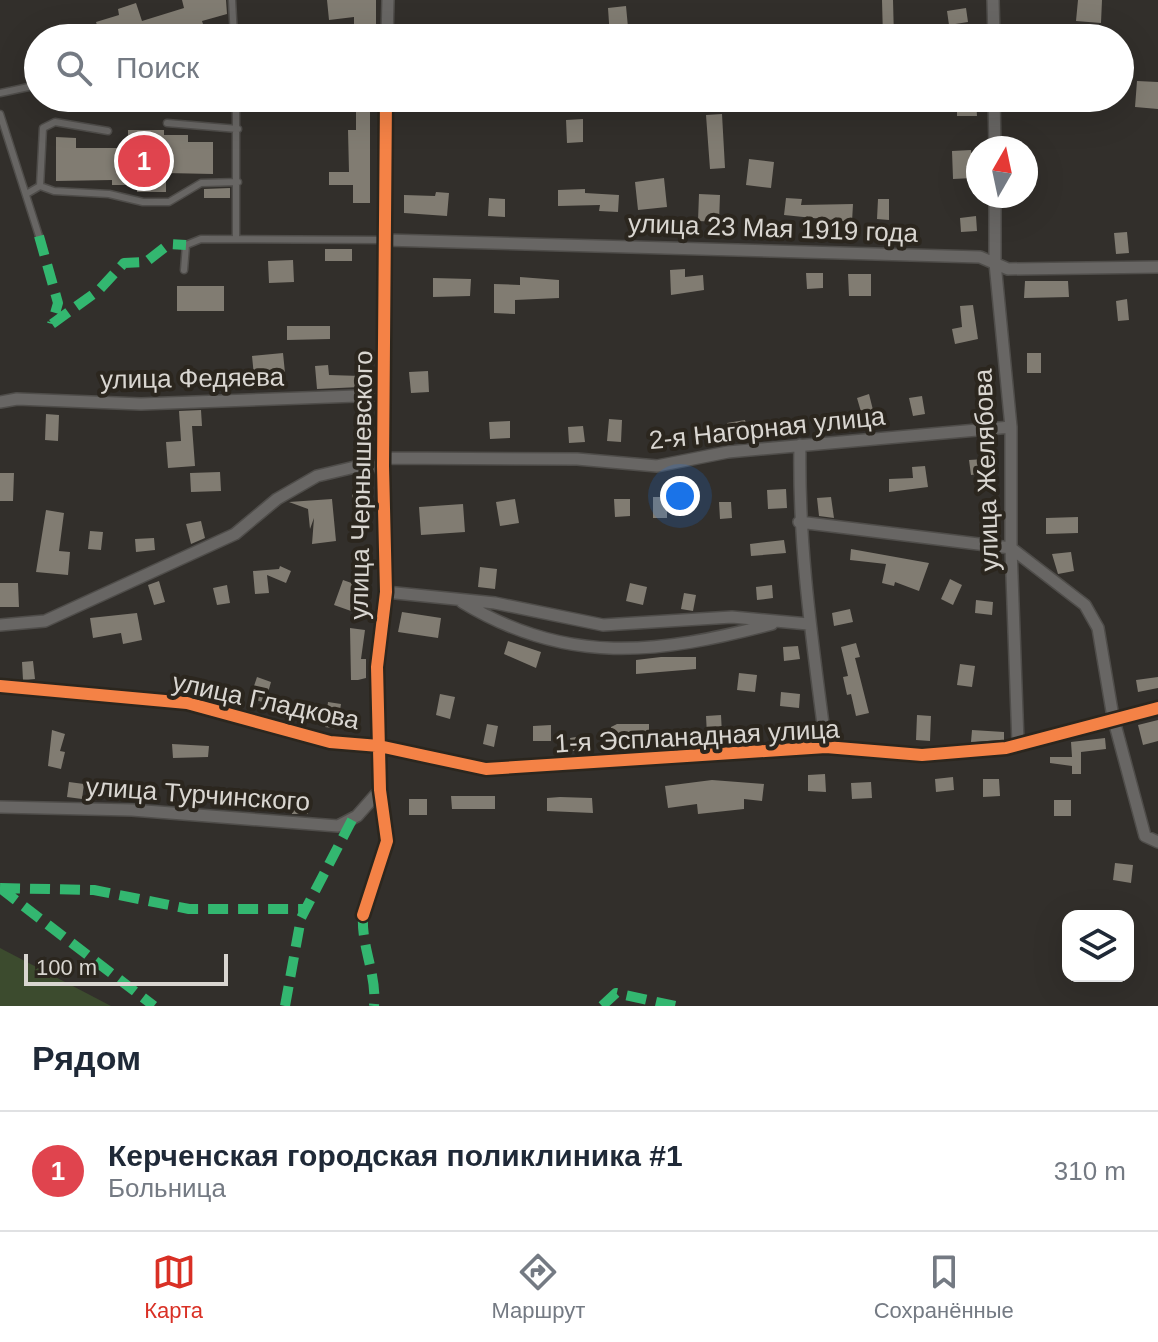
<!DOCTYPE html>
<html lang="ru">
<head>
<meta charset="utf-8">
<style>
  body { margin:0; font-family:Helvetica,sans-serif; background:#f6f6f7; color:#1f2937 }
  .controls { position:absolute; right:24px; bottom:24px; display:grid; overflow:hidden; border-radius:16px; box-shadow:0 8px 32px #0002 }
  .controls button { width:72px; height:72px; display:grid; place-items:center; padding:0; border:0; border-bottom:2px solid #e0e1e3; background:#fff; color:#1f2937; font:40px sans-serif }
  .compass { position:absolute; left:966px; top:136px; width:72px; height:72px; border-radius:50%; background:#fff; box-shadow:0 8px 32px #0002; rotate:9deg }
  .scale { position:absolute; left:24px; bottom:20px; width:204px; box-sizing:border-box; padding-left:8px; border:4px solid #d9d6d1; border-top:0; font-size:22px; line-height:28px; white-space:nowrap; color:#d9d6d1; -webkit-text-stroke:6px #2b261e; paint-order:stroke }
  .you { position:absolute; left:680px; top:496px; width:28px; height:28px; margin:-20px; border:6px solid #fff; border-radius:50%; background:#1a73e8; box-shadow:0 0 0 12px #1a73e833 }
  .badge { display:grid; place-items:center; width:52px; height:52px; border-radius:50%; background:#d93025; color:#fff; font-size:26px; font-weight:700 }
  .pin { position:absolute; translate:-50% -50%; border:4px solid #fff; box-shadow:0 2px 8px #0006 }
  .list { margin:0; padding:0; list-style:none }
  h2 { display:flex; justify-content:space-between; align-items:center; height:104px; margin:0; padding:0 32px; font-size:34px }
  h2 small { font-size:26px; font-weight:400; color:#747a83 }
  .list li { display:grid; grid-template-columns:52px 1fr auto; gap:24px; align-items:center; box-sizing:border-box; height:120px; padding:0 32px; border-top:2px solid #e0e1e3 }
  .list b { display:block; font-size:30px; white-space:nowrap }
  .list p { margin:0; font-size:26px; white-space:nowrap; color:#747a83 }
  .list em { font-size:26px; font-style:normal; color:#747a83 }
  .icon { flex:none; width:44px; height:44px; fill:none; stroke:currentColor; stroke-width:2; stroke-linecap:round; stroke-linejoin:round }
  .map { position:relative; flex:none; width:1158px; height:1006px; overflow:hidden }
  .search { position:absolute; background:#fff; box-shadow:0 8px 32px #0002; left:24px; right:24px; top:24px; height:88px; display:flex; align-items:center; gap:20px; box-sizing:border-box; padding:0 28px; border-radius:44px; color:#747a83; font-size:30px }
  .sheet { height:224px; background:#fff }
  nav { display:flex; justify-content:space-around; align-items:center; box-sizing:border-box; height:112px; border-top:2px solid #e0e1e3; background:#fff; font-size:22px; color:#747a83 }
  nav a { display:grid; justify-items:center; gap:4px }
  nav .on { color:#d93025 }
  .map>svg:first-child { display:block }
  .green { fill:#3c4b2e }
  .building { fill:#817c72 }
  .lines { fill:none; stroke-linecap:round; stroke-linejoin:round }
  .service-casing { stroke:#4f4d4a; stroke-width:9 }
  .minor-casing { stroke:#4f4d4a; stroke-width:14 }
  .service { stroke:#686664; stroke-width:6 }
  .minor { stroke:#686664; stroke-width:11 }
  .quiet { stroke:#33b770; stroke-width:10; stroke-dasharray:20 10; stroke-linecap:butt }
  .cycleway-casing { stroke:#2b261e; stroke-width:17 }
  .cycleway { stroke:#f48246; stroke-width:12 }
  .labels { text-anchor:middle; stroke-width:8; stroke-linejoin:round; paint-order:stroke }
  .street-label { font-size:26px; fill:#d9d6d1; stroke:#2b261e }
</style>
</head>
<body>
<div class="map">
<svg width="1158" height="1006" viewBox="0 0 1158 1006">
  <rect width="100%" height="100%" fill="#322f2b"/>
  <path class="green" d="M 0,948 L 111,1006 L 0,1006 Z"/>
  <path class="building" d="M 182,0 L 226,0 L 227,14 L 202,21 L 206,33 L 191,38 L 101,38 L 96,22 L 119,15 L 118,9 L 136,3 L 142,21 L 184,8 Z
    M 327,0 L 376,0 L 376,38 L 354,38 L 354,17 L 329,20 Z
    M 882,0 L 893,0 L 894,38 L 883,38 Z
    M 1078,0 L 1102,0 L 1101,23 L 1076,21 Z
    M 626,6 L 629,38 L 610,38 L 608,8 Z
    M 966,8 L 968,22 L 949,25 L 947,11 Z
    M 1137,81 L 1158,82 L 1158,109 L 1135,107 Z
    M 356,100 L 370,100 L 370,203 L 353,203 L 353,185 L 329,185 L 329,172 L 349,172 L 348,130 L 356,130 Z
    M 976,100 L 977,116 L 957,116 L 957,101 Z
    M 722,114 L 725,168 L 710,169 L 706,115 Z
    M 583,119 L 583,142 L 567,143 L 566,120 Z
    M 128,130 L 164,130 L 164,135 L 188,135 L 188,142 L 213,142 L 213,174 L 166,173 L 166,192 L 137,192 L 137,185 L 112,185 L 112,180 L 56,181 L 56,137 L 76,138 L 76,148 L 128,148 Z
    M 971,150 L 973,178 L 953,179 L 952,151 Z
    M 749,159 L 774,162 L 771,188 L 746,185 Z
    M 664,178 L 667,207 L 638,210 L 635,182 Z
    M 230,188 L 230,198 L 204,198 L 204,189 Z
    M 585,189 L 585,193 L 619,195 L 618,212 L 599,211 L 600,205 L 558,206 L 558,190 Z
    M 436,192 L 449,193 L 447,216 L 404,213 L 404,195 L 435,196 Z
    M 699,194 L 720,195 L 719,222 L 698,221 Z
    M 489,198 L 505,199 L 505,217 L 488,216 Z
    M 786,198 L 802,199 L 801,205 L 853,204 L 852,222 L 784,215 Z
    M 878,199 L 889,199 L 889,220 L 877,219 Z
    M 976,216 L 977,231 L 961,232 L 960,218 Z
    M 1127,232 L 1129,253 L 1116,254 L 1114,233 Z
    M 325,249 L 352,249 L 352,261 L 325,261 Z
    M 293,260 L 294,282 L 269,283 L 268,261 Z
    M 685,269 L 685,277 L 703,275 L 704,290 L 671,295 L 670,270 Z
    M 806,273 L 823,273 L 823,288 L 807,289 Z
    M 848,274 L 871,274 L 871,296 L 849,296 Z
    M 520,277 L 559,280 L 559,298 L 515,300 L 515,314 L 494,313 L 494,284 L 520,285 Z
    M 433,278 L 471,279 L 470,296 L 433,297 Z
    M 1025,281 L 1068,281 L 1069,297 L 1024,298 Z
    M 177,286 L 224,286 L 224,311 L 177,311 Z
    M 1127,299 L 1129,320 L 1118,321 L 1116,301 Z
    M 973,305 L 978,339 L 955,344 L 952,329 L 962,327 L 960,306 Z
    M 287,326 L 330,326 L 330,339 L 287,340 Z
    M 283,353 L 285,373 L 254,376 L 252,356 Z
    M 1027,353 L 1041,353 L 1041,373 L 1027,373 Z
    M 328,365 L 329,375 L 361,376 L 360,387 L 317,389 L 315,366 Z
    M 428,371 L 429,392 L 411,393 L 409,372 Z
    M 869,394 L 877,426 L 866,429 L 857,398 Z
    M 922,396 L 925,414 L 913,416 L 909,398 Z
    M 201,410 L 202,426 L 192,426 L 195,466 L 168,468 L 166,442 L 181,441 L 179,411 Z
    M 46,414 L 59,415 L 58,441 L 45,440 Z
    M 609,419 L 622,420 L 621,442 L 607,441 Z
    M 745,420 L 746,424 L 768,420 L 770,435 L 729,439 L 727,423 Z
    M 510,421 L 510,438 L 490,439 L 489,422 Z
    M 583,426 L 585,442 L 569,443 L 568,427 Z
    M 985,459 L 986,473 L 971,475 L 969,460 Z
    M 925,466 L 928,487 L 889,492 L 889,479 L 913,478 L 912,467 Z
    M 220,472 L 221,491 L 191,492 L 190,473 Z
    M 0,473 L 14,473 L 13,501 L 0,501 Z
    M 786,489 L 787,508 L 768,509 L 767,490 Z
    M 369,492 L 372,515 L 355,517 L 352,494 Z
    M 653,497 L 667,497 L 667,518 L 653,518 Z
    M 831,497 L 834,518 L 819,516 L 817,498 Z
    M 332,499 L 336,541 L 312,544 L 314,518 L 310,529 L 308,509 L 289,502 Z
    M 515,499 L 519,523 L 500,526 L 496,502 Z
    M 614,499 L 630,499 L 630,516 L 615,517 Z
    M 719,502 L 731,502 L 732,518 L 720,519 Z
    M 463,504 L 465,532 L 421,535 L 419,507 Z
    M 46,510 L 64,513 L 59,551 L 70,552 L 68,575 L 36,572 Z
    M 1078,517 L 1078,533 L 1046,534 L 1046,518 Z
    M 201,521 L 205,538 L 191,544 L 186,524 Z
    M 90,531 L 103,532 L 101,550 L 88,549 Z
    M 154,538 L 155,550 L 136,552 L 135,539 Z
    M 784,540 L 786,553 L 751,556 L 750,544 Z
    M 851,549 L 929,563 L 919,591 L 895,582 L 894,586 L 882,583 L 886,564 L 850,560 Z
    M 1071,552 L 1074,571 L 1058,574 L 1052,554 Z
    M 280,566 L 291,571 L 286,583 L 267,575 L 269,593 L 255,594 L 253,571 L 279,569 Z
    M 480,567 L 497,569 L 495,589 L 478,587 Z
    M 950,579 L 962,585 L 953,605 L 941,599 Z
    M 343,580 L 360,586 L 351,611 L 334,605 Z
    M 159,581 L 165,602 L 154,605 L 148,585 Z
    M 0,583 L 18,583 L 19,607 L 0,607 Z
    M 630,583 L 647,587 L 643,605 L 626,601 Z
    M 227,585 L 230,603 L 217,605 L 213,588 Z
    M 772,585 L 773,598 L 757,600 L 756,587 Z
    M 684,593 L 696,595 L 693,611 L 681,609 Z
    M 976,600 L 993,602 L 992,615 L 975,613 Z
    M 850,609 L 853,622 L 834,626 L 832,613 Z
    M 402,612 L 441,618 L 438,638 L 398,632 Z
    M 137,613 L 142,640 L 123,644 L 121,633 L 93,638 L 90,618 Z
    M 350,628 L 365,630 L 361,659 L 366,659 L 366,678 L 358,680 L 351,680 Z
    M 508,641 L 541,652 L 536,668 L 504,654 Z
    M 856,643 L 860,657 L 855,658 L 869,713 L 856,716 L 851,694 L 847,695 L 843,677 L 848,676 L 841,647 Z
    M 798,646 L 800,659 L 784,661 L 783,647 Z
    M 661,657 L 696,657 L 696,669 L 636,674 L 636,660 Z
    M 33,661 L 35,679 L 23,680 L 22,662 Z
    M 960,664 L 975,666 L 972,687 L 957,685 Z
    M 739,673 L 757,675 L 755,692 L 737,690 Z
    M 257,677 L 271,682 L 265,703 L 250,698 Z
    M 1158,677 L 1158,688 L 1138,692 L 1136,680 Z
    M 781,692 L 800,694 L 799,708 L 780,706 Z
    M 440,694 L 455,697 L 450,719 L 436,715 Z
    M 328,702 L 341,704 L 337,729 L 325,727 Z
    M 721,715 L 722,734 L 707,735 L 706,716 Z
    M 917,715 L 931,716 L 930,741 L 916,740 Z
    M 1158,720 L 1158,741 L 1143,745 L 1138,725 Z
    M 487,724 L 498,726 L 494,747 L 483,744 Z
    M 617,724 L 649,724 L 649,733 L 611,734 L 611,727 Z
    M 551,725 L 551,741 L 533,741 L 533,726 Z
    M 52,730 L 65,734 L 60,751 L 65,752 L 61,769 L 48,766 Z
    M 972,730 L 1004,732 L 1004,740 L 971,742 Z
    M 588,735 L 590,748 L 573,751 L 570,738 Z
    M 1105,738 L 1106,749 L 1081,752 L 1081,774 L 1072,774 L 1072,766 L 1050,763 L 1050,757 L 1072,757 L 1071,742 Z
    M 172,744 L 209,746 L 208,757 L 173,758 Z
    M 825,774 L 826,792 L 808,791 L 808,775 Z
    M 953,777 L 954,790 L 936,792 L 935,779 Z
    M 983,779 L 999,779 L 1000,796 L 983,797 Z
    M 712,780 L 764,784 L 762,801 L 744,799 L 744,809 L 698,814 L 697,804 L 668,808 L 665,786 Z
    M 69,782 L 84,784 L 82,799 L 67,797 Z
    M 117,782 L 134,783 L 134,797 L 117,797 Z
    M 871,782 L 872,798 L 852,799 L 851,783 Z
    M 292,796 L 307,796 L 308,814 L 292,814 Z
    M 451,796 L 495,796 L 495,809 L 452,809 Z
    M 560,797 L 592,798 L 593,813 L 547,811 L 547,798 Z
    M 409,799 L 427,799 L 427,815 L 409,815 Z
    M 1054,800 L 1071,800 L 1071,816 L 1054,816 Z
    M 1115,863 L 1133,865 L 1131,883 L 1113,880 Z"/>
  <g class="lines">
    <defs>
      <path id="service" d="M 232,0 L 234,38
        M 0,93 L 38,85
        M 0,114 L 39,236
        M 167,123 L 238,129
        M 40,186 L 54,191 L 109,194 L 143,202 L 169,202 L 201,183 L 238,182
        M 28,193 L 40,186 L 43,128 L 55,122 L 108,131
        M 236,237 L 236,98
        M 184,270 L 186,245 L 201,239 L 384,240"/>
      <path id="minor" d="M 993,0 L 994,38
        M 387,38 L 388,0
        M 994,98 L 995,148
        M 995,196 L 995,263 L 1011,427 L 1011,548 L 1018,743
        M 385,240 L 980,257 L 1008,269 L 1158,267
        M 0,402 L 17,399 L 141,404 L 384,395
        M 800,445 C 798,548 813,646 826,747
        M 383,458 L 577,459 L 657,466 L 728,452 L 1011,427
        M 799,522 L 1011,548 L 1085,605 L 1098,628 L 1113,717 L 1145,836 L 1158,842
        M 386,592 L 495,603 L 603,625 L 732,617 L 808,624
        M 462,602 C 567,666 658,654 772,624
        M 0,625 L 45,621 L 235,534 L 277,499 L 317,476 L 355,467 L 383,466
        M 0,686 L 187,703 L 330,742 L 379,746 L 486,769 L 826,747 L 922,755 L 1006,748 L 1158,708
        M 0,807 L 132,810 L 338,826 L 357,816 L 380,790
        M 363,915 L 387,841 L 380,790 L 377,667 L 386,592 L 383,466 L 386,98"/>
    </defs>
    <use href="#service" class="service-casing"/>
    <use href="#minor" class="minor-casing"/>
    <use href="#service" class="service"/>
    <use href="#minor" class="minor"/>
    <path class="quiet" d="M 39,236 L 58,303 L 52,324
      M 52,324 L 99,290 L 124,263 L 146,262 L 169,244 L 186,245
      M 0,888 L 94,890 L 189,909 L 306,909
      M 0,888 L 154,1006
      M 363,915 C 361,947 377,974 374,1006
      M 285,1006 L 301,918 L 353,818
      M 602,1006 L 616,993 L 675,1006"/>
    <defs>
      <path id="cycleway" d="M 0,686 L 187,703 L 330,742 L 379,746 L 486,769 L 826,747 L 922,755 L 1006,748 L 1158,708
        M 363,915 L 387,841 L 380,790 L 377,667 L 386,592 L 383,466 L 386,98"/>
    </defs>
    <use href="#cycleway" class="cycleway-casing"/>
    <use href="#cycleway" class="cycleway"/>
  </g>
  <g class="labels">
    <g class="street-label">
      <text transform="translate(773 228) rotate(2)" y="9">улица 23 Мая 1919 года</text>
      <text transform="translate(192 378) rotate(-1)" y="9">улица Федяева</text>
      <text transform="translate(767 428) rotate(-6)" y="9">2-я Нагорная улица</text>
      <text transform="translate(986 470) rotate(-92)" y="9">улица Желябова</text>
      <text transform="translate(361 485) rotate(-89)" y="9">улица Чернышевского</text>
      <text transform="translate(266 701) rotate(12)" y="9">улица Гладкова</text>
      <text transform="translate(697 736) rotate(-3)" y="9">1-я Эспланадная улица</text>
      <text transform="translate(198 794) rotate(4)" y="9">улица Турчинского</text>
    </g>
  </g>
</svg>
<div class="controls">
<button><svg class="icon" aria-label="layers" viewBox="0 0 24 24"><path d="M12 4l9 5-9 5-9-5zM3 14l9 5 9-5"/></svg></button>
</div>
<svg class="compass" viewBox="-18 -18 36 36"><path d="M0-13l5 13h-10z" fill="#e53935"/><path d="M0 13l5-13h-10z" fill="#747a83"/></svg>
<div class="scale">100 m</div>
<div class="you"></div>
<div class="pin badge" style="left:144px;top:161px;background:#e0444e">1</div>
<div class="search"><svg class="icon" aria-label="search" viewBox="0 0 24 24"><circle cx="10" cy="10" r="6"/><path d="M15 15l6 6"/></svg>Поиск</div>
</div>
<section class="sheet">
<h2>Рядом<small></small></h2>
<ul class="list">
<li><span class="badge" style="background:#e0444e">1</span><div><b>Керченская городская поликлиника #1</b><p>Больница</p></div><em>310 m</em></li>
</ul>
</section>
<nav>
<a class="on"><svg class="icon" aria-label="map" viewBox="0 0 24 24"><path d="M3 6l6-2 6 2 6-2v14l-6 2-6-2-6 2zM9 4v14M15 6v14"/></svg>Карта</a>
<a><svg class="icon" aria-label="directions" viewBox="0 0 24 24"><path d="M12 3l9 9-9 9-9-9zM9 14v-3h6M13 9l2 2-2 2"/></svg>Маршрут</a>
<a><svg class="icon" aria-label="saved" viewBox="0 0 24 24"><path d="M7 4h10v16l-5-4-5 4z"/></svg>Сохранённые</a>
</nav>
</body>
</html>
